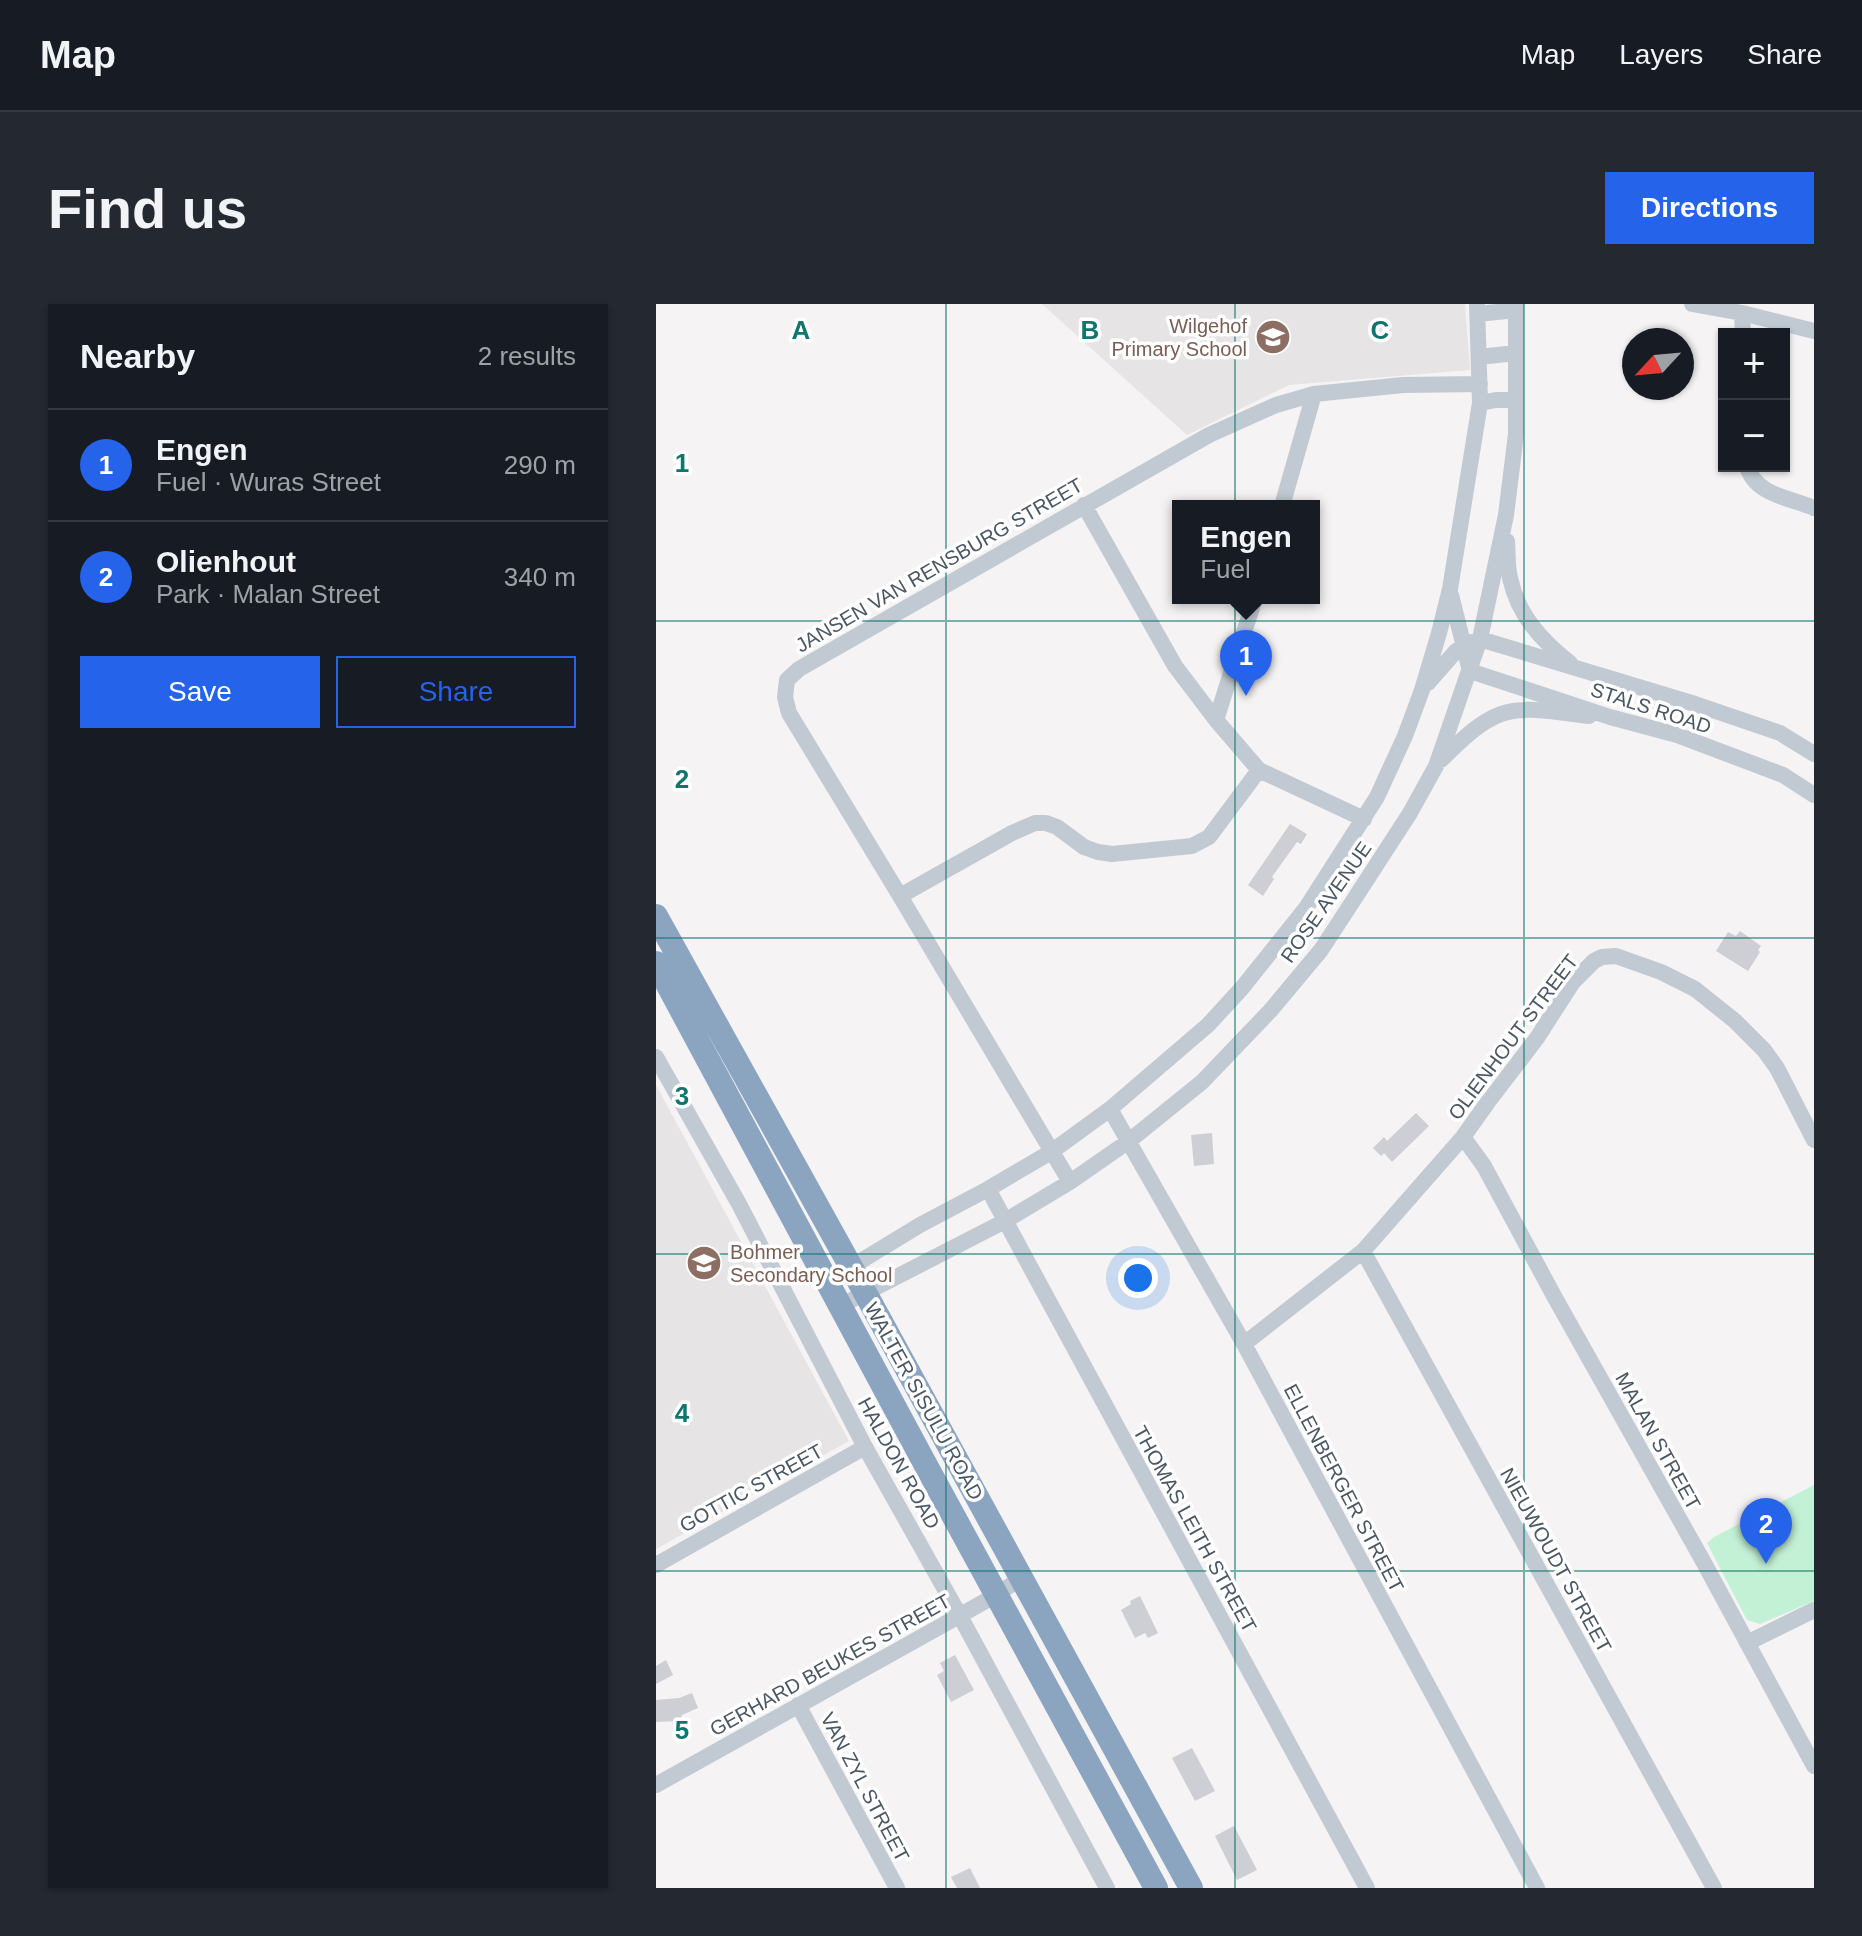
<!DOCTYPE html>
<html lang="en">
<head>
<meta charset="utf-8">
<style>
  body { margin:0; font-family:Helvetica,sans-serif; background:#242831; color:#f1f3f6 }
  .controls { position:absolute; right:24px; top:24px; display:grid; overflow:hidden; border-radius:0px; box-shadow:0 2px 6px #0004 }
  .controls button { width:72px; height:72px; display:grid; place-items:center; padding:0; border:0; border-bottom:2px solid #363941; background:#171b24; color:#f1f3f6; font:40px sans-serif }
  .compass { position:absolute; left:966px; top:24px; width:72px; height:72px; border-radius:50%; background:#171b24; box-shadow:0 2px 6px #0004; rotate:244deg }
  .you { position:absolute; left:482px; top:974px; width:28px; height:28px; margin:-20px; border:6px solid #fff; border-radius:50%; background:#1a73e8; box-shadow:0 0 0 12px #1a73e833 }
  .badge { display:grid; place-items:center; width:52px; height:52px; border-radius:50%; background:#2563eb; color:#fff; font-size:26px; font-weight:700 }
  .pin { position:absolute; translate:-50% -66px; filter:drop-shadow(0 2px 4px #0008) }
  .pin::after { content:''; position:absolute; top:42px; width:28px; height:24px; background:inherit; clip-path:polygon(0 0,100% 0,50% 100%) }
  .popup { position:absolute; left:516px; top:196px; width:148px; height:104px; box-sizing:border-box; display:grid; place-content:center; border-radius:0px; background:#171b24; filter:drop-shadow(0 2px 6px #0005); font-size:26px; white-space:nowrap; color:#9ea1a6 }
  .popup b { font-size:30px; color:#f1f3f6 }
  .popup::after { content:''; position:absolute; left:50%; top:100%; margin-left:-16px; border:16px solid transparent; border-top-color:#171b24 }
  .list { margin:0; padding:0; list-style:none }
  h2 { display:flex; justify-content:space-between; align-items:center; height:104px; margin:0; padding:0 32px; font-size:34px }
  h2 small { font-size:26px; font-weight:400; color:#9ea1a6 }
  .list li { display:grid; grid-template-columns:52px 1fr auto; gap:24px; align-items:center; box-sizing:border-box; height:112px; padding:0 32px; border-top:2px solid #363941 }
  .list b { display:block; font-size:30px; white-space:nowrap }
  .list p { margin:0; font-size:26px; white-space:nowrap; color:#9ea1a6 }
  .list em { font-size:26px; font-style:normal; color:#9ea1a6 }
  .actions { display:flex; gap:16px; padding:24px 32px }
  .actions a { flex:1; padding:18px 0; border:2px solid #2563eb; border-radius:0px; text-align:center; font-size:28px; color:#2563eb }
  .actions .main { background:#2563eb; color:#fff }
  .map { position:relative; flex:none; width:1158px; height:1584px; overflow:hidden; border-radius:0px }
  header { display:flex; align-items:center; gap:48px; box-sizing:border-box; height:112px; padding:0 40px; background:#171b24; border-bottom:2px solid #363941 }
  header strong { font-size:38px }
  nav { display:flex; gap:44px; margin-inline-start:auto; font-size:28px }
  .intro { display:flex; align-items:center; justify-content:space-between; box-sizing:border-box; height:192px; padding:0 48px }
  h1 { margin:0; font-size:56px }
  .button { padding:20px 36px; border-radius:0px; background:#2563eb; color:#fff; font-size:28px; font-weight:700 }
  main { display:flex; gap:48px; padding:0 48px }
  aside { flex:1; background:#171b24; border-radius:0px; box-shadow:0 2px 6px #0004 }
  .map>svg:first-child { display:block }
  .education { fill:#e6e4e5 }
  .green { fill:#c3f1d5 }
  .building { fill:#cdcfd5 }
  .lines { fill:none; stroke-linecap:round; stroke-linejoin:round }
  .minor { stroke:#c1cad2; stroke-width:16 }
  .highway { stroke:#8ba5c1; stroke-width:24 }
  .grid { fill:none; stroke:#0f766e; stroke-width:2; stroke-opacity:0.55 }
  .labels { text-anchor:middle; stroke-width:7; stroke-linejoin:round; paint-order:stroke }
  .education-label { font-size:20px; fill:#785e54; stroke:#fff; text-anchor:end }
  .street-label { font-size:20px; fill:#4a5661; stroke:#fff }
  .grid-label { font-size:26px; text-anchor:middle; font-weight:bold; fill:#0f766e; stroke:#fff; stroke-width:7; stroke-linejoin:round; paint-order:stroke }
</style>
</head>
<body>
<header>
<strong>Map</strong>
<nav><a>Map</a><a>Layers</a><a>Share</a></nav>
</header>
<div class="intro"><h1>Find us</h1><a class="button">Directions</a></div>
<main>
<aside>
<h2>Nearby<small>2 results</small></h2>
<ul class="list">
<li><span class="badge">1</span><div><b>Engen</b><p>Fuel · Wuras Street</p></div><em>290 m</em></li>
<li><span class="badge">2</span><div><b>Olienhout</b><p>Park · Malan Street</p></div><em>340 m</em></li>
</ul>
<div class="actions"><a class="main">Save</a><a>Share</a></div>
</aside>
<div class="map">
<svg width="1158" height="1584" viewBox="0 0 1158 1584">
  <rect width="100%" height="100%" fill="#f5f3f3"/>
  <path class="education" d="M 386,0 L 809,0 L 814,66 L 633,81 L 531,131 Z
    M 0,781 L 193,1137 L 0,1245 Z"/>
  <path class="green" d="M 1158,1181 L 1158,1297 L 1104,1320 L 1091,1316 L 1051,1239 L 1058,1233 Z"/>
  <path class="building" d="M 634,520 L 651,530 L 645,540 L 641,538 L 616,573 L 618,575 L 607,592 L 592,581 Z
    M 1084,627 L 1105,642 L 1102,646 L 1104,648 L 1092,667 L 1060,647 L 1072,628 L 1080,632 Z
    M 760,809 L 773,822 L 736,858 L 728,849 L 725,852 L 717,844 L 728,833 L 731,837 Z
    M 556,829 L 558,860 L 538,862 L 535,831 Z
    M 484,1292 L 502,1329 L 492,1334 L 489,1329 L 479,1334 L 465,1306 L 475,1300 L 474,1297 Z
    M 299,1351 L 318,1386 L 295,1398 L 281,1371 L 288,1367 L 284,1359 Z
    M 10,1356 L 17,1371 L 0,1380 L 0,1362 Z
    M 36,1389 L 42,1404 L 26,1411 L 24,1417 L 0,1418 L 0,1396 L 23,1394 Z
    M 536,1444 L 559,1487 L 539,1497 L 516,1454 Z
    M 578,1522 L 601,1566 L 581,1576 L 559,1532 Z
    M 314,1564 L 324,1584 L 301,1584 L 295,1573 Z"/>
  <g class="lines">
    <path class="minor" d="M 1036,0 L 1086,9 L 1158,27
      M 1086,9 L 1087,30
      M 822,10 L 860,6
      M 823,53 L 860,49
      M 824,99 L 840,96 L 860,96
      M 1091,162 C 1099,191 1134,194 1158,204
      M 428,201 L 519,362 L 560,416 L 603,466 L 708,515
      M 626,202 L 658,90
      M 851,237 C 852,249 851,262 854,274 C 862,311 885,336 914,359
      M 795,291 L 814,367
      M 824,335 L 1039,400 L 1124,429 L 1158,450
      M 814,367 L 954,413 L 1021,431 L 1127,471 L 1158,491
      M 772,379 L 800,347 L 815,338
      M 560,416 L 599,294
      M 785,456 C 803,439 821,419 845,410 C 869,401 907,409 933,412
      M 244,592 L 356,529 L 379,519 L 390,519 L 401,523 L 428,543 L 442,548 L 456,550 L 536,542 L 553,533 L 603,466
      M 0,753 L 83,900 L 209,1143 L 304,1312 L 451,1584
      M 454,805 L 588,1040 L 881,1584
      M 807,833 L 828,862 L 898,992 L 1047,1257 L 1158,1462
      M 414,878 L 244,592 L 133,409 L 129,393 L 131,376 L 143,365 L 553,131 L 620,101 L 658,90 L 747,81 L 824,80
      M 332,885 L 711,1584
      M 707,947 L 1058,1584
      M 172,977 L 264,921 L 332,885 L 395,848 L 454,805 L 552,721 L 586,684 L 650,604 L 721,493 L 749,432 L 766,386 L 783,329 L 794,285 L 824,99 L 821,0
      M 184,1002 L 349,917 L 414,878 L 473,837 L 546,778 L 614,707 L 665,646 L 697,597 L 754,509 L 780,462 L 824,335 L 850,211 L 860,130 L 860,0
      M 588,1040 L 707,947 L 807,833 L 832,798 L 881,734 L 917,678 L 938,657 L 946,653 L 960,652 L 1005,668 L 1039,685 L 1079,717 L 1108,746 L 1121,764 L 1158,836
      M 0,1261 L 209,1143
      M 1091,1339 L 1158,1306
      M 142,1401 L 241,1584
      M 0,1481 L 294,1317 L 340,1291 L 365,1274"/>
    <path class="highway" d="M 0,612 L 195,963 L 535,1584
      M 0,659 L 267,1156 L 500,1584"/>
  </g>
  <path class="grid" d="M 290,0 L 290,1584M 579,0 L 579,1584M 868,0 L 868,1584M 0,317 L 1158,317M 0,634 L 1158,634M 0,950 L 1158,950M 0,1267 L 1158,1267"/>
  <defs>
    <symbol id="school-disc" viewBox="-11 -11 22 22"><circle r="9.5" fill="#8d6e63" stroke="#fff"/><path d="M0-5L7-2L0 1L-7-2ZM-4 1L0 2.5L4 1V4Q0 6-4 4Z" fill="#fff"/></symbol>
  </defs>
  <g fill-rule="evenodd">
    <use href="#school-disc" x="597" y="13" width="40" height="40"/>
    <use href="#school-disc" x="28" y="939" width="40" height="40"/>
  </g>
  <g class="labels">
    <g class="education-label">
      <text x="591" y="29">Wilgehof<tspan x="591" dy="23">Primary School</tspan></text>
      <text x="74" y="955" text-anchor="start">Bohmer<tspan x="74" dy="23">Secondary School</tspan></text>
    </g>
    <g class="street-label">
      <text transform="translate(283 261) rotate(-30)" y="7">JANSEN VAN RENSBURG STREET</text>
      <text transform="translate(995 404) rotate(18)" y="7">STALS ROAD</text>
      <text transform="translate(670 598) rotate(-55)" y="7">ROSE AVENUE</text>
      <text transform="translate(857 733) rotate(-53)" y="7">OLIENHOUT STREET</text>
      <text transform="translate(268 1097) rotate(61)" y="7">WALTER SISULU ROAD</text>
      <text transform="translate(1002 1137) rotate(61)" y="7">MALAN STREET</text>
      <text transform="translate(243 1159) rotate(61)" y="7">HALDON ROAD</text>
      <text transform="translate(95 1184) rotate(-29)" y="7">GOTTIC STREET</text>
      <text transform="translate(688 1184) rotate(62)" y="7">ELLENBERGER STREET</text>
      <text transform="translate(539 1225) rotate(61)" y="7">THOMAS LEITH STREET</text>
      <text transform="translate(900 1256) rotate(61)" y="7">NIEUWOUDT STREET</text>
      <text transform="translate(174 1361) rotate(-29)" y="7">GERHARD BEUKES STREET</text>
      <text transform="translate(209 1483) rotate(62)" y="7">VAN ZYL STREET</text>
    </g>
  </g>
  <g class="grid-label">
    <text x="145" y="35">A</text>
    <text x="434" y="35">B</text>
    <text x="724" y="35">C</text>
    <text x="26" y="168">1</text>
    <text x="26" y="484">2</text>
    <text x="26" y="801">3</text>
    <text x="26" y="1118">4</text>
    <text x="26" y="1435">5</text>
  </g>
</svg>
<div class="controls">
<button>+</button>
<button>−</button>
</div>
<svg class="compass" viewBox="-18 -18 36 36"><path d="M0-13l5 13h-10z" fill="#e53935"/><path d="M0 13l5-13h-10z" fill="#9ea1a6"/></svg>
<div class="you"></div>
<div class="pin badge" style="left:590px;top:392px">1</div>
<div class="popup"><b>Engen</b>Fuel</div>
<div class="pin badge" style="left:1110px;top:1260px">2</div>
</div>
</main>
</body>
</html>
